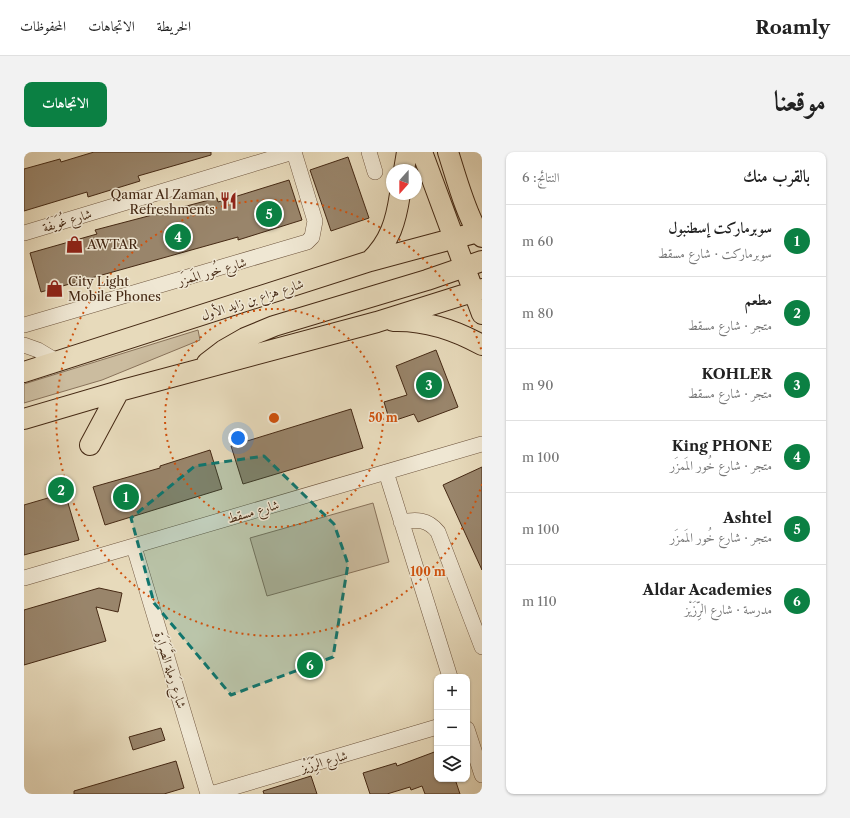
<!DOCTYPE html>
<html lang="ar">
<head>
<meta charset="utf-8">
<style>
  body { margin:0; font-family:"Libre Caslon Text",Amiri,serif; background:#f2f2f2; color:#222; direction:rtl }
  .controls { position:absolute; right:12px; bottom:12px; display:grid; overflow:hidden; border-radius:8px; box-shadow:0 1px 3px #0004 }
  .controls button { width:36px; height:36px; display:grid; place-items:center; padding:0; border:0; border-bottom:1px solid #e0e0e0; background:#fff; color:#222; font:20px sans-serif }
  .compass { position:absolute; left:362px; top:12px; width:36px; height:36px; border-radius:50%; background:#fff; box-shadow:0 1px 3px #0004; rotate:201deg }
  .you { position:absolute; left:214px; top:286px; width:14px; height:14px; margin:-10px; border:3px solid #fff; border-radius:50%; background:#1a73e8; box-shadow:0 0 0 6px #1a73e833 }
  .badge { display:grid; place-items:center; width:26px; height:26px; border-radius:50%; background:#0b8043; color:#fff; font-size:13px; font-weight:700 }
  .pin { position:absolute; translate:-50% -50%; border:2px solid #fff; box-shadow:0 1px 4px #0006 }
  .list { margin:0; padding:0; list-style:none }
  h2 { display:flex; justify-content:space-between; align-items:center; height:52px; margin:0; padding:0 16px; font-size:17px }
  h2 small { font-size:13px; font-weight:400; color:#767676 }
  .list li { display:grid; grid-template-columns:26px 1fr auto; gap:12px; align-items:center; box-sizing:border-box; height:72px; padding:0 16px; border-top:1px solid #e0e0e0 }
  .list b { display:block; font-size:15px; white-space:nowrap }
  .list p { margin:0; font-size:13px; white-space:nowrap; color:#767676 }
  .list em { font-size:13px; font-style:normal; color:#767676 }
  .icon { flex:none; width:22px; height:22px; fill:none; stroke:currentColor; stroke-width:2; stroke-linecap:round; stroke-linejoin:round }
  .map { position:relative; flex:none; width:458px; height:642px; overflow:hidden; direction:ltr; border-radius:8px }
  header { display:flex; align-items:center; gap:24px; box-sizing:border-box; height:56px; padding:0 20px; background:#fff; border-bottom:1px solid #e0e0e0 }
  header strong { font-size:19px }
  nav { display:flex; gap:22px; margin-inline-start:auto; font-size:14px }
  .intro { display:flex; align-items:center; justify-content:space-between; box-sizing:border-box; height:96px; padding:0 24px }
  h1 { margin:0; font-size:28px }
  .button { padding:10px 18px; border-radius:8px; background:#0b8043; color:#fff; font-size:14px; font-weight:700 }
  main { display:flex; gap:24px; padding:0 24px }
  aside { flex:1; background:#fff; border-radius:8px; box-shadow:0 1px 3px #0004 }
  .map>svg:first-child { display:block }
  .green { fill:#cbbc9f; stroke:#88725a }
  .building { fill:#99856b; stroke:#452914 }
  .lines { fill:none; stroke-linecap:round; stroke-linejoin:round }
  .minor-casing { stroke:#6e553e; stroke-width:16 }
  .major-casing { stroke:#452914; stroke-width:22 }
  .minor { stroke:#efe7d3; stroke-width:15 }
  .major { stroke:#e7dabb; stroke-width:20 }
  .marked { fill:#0f766e; fill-opacity:0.2; stroke:#0f766e; stroke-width:3; stroke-dasharray:8 5; stroke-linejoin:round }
  .ring { fill:none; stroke:#d0520d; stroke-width:2; stroke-dasharray:2 4 }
  .labels { text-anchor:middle; stroke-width:3; stroke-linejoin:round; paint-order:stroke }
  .poi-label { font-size:13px; fill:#452914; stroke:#efe7d3; text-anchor:start }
  .street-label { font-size:13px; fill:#452914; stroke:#efe7d3 }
  .centre { fill:#d0520d; stroke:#efe7d3; stroke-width:2 }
  .ring-label { font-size:12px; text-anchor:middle; font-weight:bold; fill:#d0520d; stroke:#efe7d3; stroke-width:3; stroke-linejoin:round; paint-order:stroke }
</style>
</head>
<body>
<header>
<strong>Roamly</strong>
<nav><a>الخريطة</a><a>الاتجاهات</a><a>المحفوظات</a></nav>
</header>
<div class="intro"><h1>موقعنا</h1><a class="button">الاتجاهات</a></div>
<main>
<aside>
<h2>بالقرب منك<small>النتائج: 6</small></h2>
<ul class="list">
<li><span class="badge">1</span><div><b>سوبرماركت إسطنبول</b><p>سوبرماركت · شارع مسقط</p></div><em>60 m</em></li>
<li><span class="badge">2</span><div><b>مطعم</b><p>متجر · شارع مسقط</p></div><em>80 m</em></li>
<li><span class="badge">3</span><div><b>KOHLER</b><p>متجر · شارع مسقط</p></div><em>90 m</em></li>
<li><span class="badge">4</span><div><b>King PHONE</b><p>متجر · شارع خُور المَمزَر</p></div><em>100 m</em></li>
<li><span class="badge">5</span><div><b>Ashtel</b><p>متجر · شارع خُور المَمزَر</p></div><em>100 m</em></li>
<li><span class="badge">6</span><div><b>Aldar Academies</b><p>مدرسة · شارع الرِّزَيْز</p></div><em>110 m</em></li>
</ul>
</aside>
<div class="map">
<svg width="458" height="642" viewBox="0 0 458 642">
  <rect width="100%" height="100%" fill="#e7dabb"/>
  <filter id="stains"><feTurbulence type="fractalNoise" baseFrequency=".005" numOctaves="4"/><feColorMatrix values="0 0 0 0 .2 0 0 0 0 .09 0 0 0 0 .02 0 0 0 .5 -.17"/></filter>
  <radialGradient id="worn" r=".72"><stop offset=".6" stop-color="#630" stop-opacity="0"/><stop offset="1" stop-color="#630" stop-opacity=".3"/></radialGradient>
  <path class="green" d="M 174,178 L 176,188 L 78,228 L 0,251 L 0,232 Z
    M 349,351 L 365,410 L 243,444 L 226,386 Z"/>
  <path class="building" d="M 70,0 L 187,0 L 187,3 L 114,24 L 116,29 L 64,45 L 63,40 L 0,59 L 0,17 L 36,7 L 37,10 Z
    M 324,5 L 345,66 L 307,79 L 286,18 Z
    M 265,28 L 278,68 L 214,88 L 214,85 L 17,140 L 6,101 L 73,82 L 71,78 L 193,46 L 194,50 Z
    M 412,198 L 434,255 L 394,270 L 390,262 L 366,270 L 360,250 L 383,243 L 372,214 Z
    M 327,257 L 339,296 L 219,332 L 207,294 Z
    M 186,298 L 198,337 L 81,373 L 69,335 L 136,316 L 136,314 Z
    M 458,315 L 458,418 L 419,333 Z
    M 41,341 L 55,388 L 0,403 L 0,353 Z
    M 75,436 L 98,441 L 94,460 L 72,455 L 82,489 L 0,513 L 0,458 Z
    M 137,576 L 141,588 L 109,598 L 105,585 Z
    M 413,599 L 413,627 L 431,627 L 436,642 L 401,642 L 398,634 L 387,638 L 386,635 L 363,642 L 346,642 L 339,621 L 372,611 L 373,614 Z
    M 152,609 L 160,636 L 140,642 L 50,642 L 50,639 Z
    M 287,624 L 293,642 L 240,642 L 239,639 Z"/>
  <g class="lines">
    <defs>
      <path id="minor" d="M 345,0 L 351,20
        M 0,81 L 269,0
        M 0,173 L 283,90 L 288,85 L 291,69 L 270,0
        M 0,193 L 14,198 L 34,210
        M 362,320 L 426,525
        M 377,370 C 392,367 404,367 414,380 L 458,495
        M 110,395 L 184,642
        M 0,426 L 458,292
        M 443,577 L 458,623
        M 187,642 L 413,575"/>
      <path id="major" d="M 398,0 L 458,162
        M 424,0 C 431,21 444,71 458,85
        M 380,18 L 383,0
        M 346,109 C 366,90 372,69 376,42
        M 369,169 C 401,168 431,178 458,193
        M 183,211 L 200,198 L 221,186 L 250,174 L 403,128 L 458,109
        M 0,220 L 346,109 L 458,79
        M 0,267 L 95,239 L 353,170 L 458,137
        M 66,293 L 95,239"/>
    </defs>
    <use href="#minor" class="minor-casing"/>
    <use href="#major" class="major-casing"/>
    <use href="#minor" class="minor"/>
    <use href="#major" class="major"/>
  </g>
  <path class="marked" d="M 240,304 L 310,372 L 324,412 L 309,505 L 207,543 L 130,451 L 107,366 L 171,314 Z"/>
  <g class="ring">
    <circle cx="250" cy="266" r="109"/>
    <path d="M458 332A218 218 0 1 1 458 200"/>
  </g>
  <defs>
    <symbol id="restaurant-bare" viewBox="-9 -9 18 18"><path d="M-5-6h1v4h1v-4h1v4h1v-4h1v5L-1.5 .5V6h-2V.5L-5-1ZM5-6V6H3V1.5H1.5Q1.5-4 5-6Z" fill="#8f2418" stroke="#efe7d3" stroke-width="2.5" paint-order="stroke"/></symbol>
    <symbol id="shop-bare" viewBox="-9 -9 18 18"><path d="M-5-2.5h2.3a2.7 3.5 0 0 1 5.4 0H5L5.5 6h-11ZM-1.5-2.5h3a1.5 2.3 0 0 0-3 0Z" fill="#8f2418" stroke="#efe7d3" stroke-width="2.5" paint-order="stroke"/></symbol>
  </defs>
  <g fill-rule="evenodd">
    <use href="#restaurant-bare" x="192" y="36" width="25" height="25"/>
    <use href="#shop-bare" x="38" y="80" width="25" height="25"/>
    <use href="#shop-bare" x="18" y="124" width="25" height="25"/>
  </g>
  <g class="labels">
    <g class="poi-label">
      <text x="191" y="47" text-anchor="end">Qamar Al Zaman<tspan x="191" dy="15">Refreshments</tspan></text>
      <text x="63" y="97">AWTAR</text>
      <text x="44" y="134">City Light<tspan x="44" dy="15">Mobile Phones</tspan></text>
    </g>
    <g class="street-label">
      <text transform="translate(43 68) rotate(-17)" y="5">شارع غُوَيفَة</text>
      <text transform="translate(188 119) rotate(-16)" y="5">شارع خُور المَمزَر</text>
      <text transform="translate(228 147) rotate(-18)" y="5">شارع هزاع بن زايد الأول</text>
      <text transform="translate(229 359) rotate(-16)" y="5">شارع مسقط</text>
      <text transform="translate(147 518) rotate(73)" y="5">شارع رَملة الصَّرَارَة</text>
      <text transform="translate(300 609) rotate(-16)" y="5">شارع الرِّزَيْز</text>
    </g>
  </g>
  <circle cx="250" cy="266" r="6" class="centre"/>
  <g class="ring-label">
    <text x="359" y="270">50 m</text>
    <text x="404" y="424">100 m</text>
  </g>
  <rect width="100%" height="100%" filter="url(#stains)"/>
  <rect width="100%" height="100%" fill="url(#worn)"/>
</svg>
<div class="controls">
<button>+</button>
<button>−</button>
<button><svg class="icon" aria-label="layers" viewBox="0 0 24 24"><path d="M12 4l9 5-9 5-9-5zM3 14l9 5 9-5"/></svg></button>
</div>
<svg class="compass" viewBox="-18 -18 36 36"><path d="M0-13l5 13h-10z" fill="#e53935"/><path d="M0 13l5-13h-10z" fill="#767676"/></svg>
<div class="you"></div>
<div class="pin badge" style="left:102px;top:345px">1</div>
<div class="pin badge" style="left:37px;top:338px">2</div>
<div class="pin badge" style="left:405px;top:233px">3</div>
<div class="pin badge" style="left:154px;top:85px">4</div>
<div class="pin badge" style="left:245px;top:62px">5</div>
<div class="pin badge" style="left:286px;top:513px">6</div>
</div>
</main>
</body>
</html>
